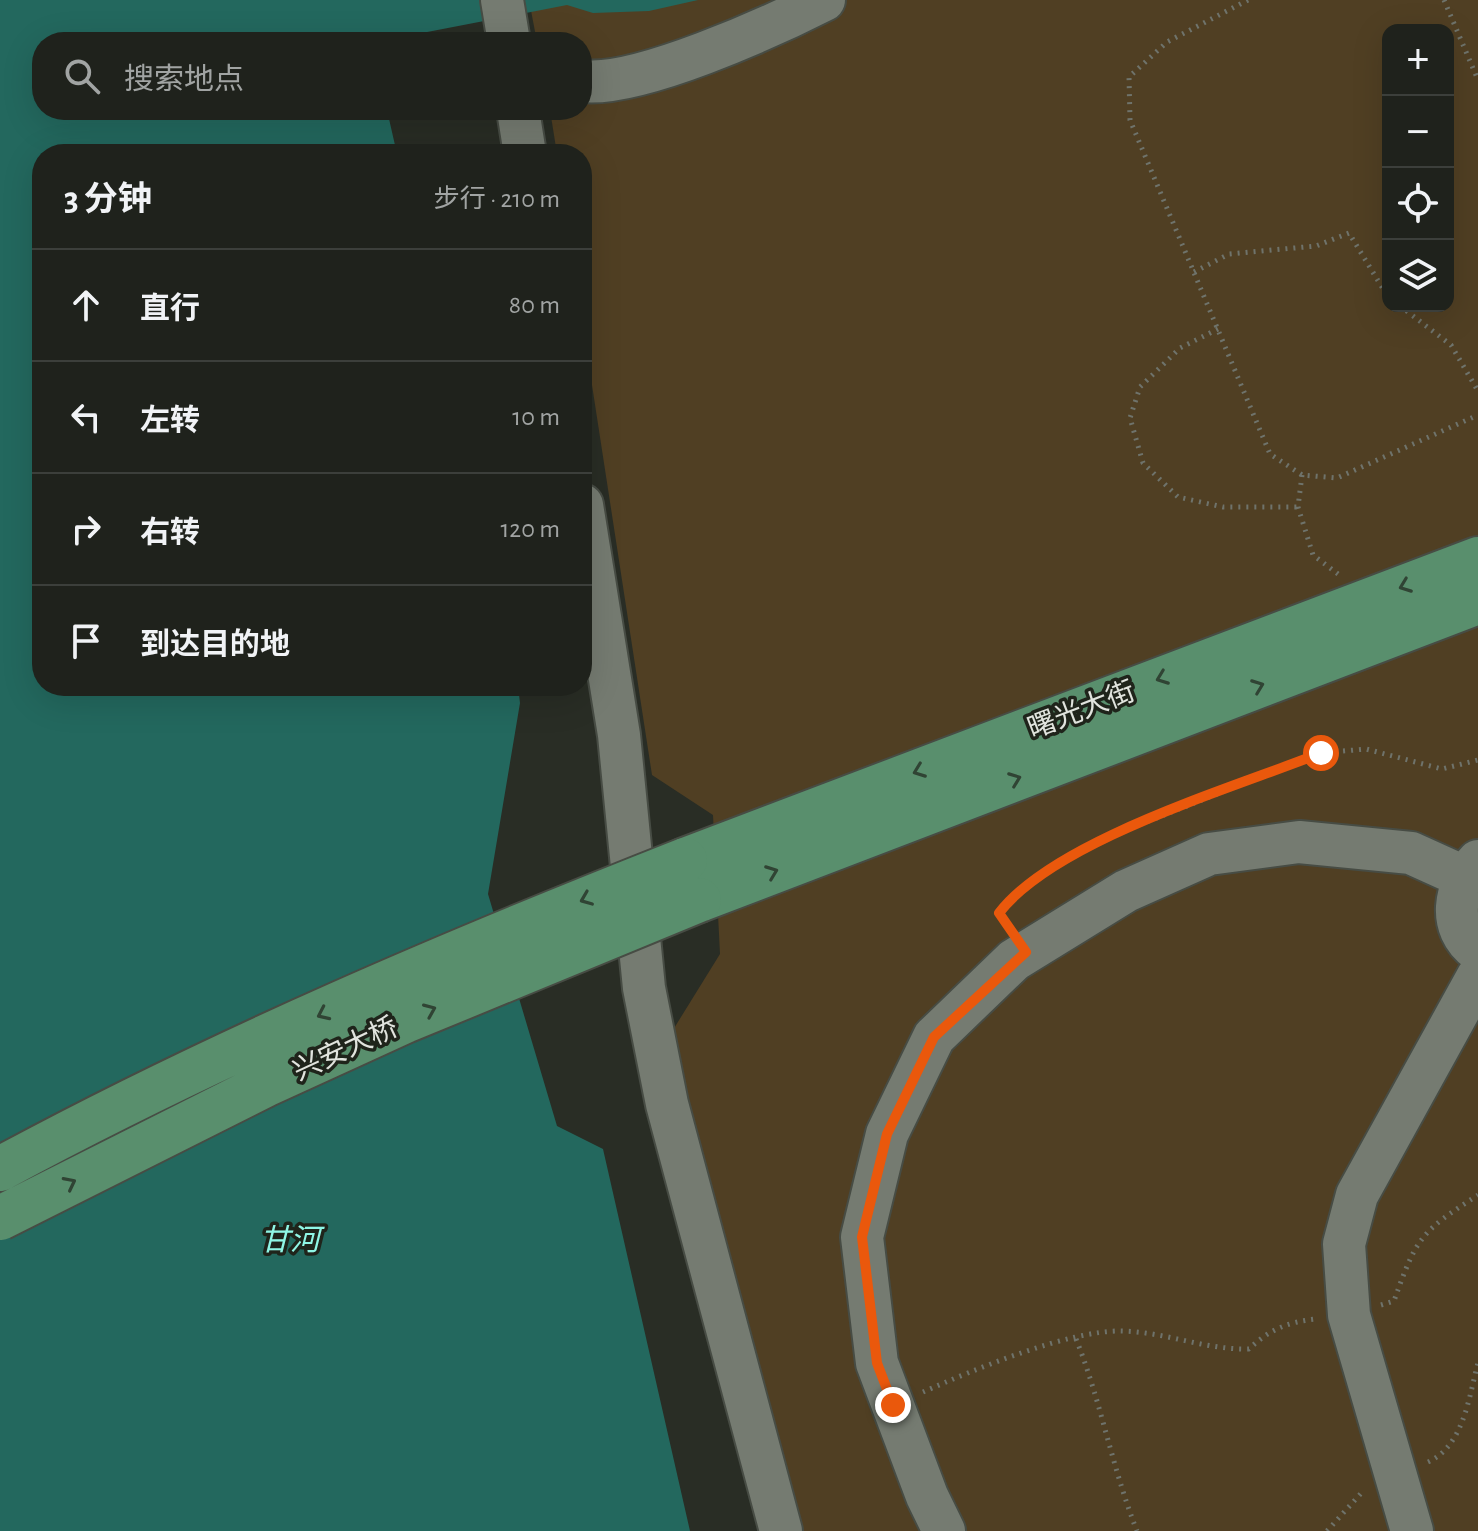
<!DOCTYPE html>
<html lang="zh">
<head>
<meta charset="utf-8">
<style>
  body { margin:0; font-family:"Alegreya Sans","Noto Sans SC",sans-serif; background:#272a25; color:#f1f3f6 }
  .controls { position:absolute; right:24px; top:24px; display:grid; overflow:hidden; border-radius:16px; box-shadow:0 8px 32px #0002 }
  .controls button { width:72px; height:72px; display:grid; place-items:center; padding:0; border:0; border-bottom:2px solid #3c3f3b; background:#1f221c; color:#f1f3f6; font:40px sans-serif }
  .stop { position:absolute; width:24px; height:24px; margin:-18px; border:6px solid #ea580c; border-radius:50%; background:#fff }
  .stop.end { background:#ea580c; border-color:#fff; box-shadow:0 2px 8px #0008 }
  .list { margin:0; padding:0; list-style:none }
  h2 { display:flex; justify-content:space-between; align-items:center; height:104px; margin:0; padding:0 32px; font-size:34px }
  h2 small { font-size:26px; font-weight:400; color:#a1a4a3 }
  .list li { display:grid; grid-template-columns:52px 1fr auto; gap:24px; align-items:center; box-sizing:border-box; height:112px; padding:0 32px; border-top:2px solid #3c3f3b }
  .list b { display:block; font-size:30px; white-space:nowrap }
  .list em { font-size:26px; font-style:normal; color:#a1a4a3 }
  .icon { flex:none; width:44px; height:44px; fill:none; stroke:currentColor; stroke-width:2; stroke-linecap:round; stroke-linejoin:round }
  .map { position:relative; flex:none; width:1478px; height:1531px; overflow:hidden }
  .search { position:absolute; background:#1f221c; box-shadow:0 8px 32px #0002; left:32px; top:32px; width:560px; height:88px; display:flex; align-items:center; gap:20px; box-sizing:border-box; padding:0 28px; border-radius:32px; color:#a1a4a3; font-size:30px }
  .panel { position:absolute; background:#1f221c; box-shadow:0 8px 32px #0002; left:32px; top:144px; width:560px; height:552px; border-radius:32px }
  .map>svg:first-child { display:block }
  .green { fill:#503f23; fill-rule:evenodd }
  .water { fill:#23685e }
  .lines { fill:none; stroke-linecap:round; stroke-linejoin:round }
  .minor-casing { stroke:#474c44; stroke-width:46 }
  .major-casing { stroke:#474c44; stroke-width:48 }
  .path { stroke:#6f736b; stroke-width:5; stroke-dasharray:2 6; stroke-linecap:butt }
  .minor { stroke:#757b71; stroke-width:42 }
  .major { stroke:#598f6d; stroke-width:44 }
  .major-bridge-casing { stroke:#474c44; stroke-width:48; stroke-linecap:butt }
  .major-bridge { stroke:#598f6d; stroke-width:44 }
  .oneway { stroke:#304434 }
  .route { stroke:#ea580c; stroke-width:10 }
  .labels { text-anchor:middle; stroke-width:7; stroke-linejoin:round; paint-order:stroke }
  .street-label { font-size:28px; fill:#e1e4de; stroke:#1f241b }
  .water-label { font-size:30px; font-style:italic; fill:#8ff6e5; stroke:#1f241b }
</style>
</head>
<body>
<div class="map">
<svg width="1478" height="1531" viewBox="0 0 1478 1531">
  <rect width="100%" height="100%" fill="#292d25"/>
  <path class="green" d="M 529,0 L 1478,0 L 1478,1531 L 802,1531 L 668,1038 L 720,954 L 713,815 L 652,775 L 582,320 L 582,154 L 557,154 L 550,110 L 582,110 L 582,42 L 537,42 ZM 1388,30 L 1448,30 L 1448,306 L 1388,306 Z"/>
  <path class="water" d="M 0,0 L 698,0 L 649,11 L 593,13 L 567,5 L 422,33 L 405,42 L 42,42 L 42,110 L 387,110 L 397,154 L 42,154 L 42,686 L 518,686 L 520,703 L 488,894 L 557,1126 L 603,1149 L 690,1531 L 0,1531 Z"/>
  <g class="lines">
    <defs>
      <path id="minor" d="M 502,0 L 509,42
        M 582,81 C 637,88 771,27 824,0
        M 518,110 L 525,154
        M 582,505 L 619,735 L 644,988 L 667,1104 L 781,1531
        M 1478,861 C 1454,886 1446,928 1478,951
        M 944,1531 L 927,1496 L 877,1363 L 862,1237 L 887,1134 L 934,1037 L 1014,960 L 1126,891 L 1209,854 L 1299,842 L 1411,853 L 1464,877
        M 1412,1531 L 1349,1315 L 1344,1244 L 1357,1195 L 1478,976"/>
      <path id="major" d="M 685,860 L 1478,559
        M 699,900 L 1478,602"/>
    </defs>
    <use href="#minor" class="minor-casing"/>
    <use href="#major" class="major-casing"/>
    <path class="path" d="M 1248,0 L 1167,42 L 1129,77 L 1130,120 L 1270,454 L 1302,475 L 1337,478 L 1478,415
      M 1444,0 L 1478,80
      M 1194,272 L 1229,254 L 1316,246 L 1349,233 L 1388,297
      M 1400,306 L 1451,345 L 1478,391
      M 1218,329 L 1180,348 L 1140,387 L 1130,418 L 1143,463 L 1178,497 L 1223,507 L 1298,507
      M 1302,475 L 1298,507 L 1313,555 L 1338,574
      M 1007,925 L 999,913 L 1012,896 L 1088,845 L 1321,753 L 1366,749 L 1442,769 L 1478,760
      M 1381,1305 L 1394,1301 C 1417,1236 1421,1232 1478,1195
      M 1076,1339 C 1101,1401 1112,1468 1137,1531
      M 923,1392 C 973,1370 1069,1330 1122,1331 C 1166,1332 1205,1350 1249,1349 C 1270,1329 1288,1322 1316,1319
      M 1428,1462 C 1464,1446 1469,1396 1478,1363
      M 1327,1531 L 1364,1490"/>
    <use href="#minor" class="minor"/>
    <use href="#major" class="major"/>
    <defs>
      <path id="major-bridge" d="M 0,1169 C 218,1051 454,951 685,860
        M 0,1218 L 265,1085 L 405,1021 L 699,900"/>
    </defs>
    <use href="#major-bridge" class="major-bridge-casing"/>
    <use href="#major-bridge" class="major-bridge"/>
  </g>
  <defs><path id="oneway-chevron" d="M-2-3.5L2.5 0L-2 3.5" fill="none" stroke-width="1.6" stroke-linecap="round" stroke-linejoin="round" transform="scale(2)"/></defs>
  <g class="oneway">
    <use href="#oneway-chevron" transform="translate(1405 586) rotate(159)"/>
    <use href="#oneway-chevron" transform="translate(1162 678) rotate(159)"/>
    <use href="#oneway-chevron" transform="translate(1258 686) rotate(-21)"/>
    <use href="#oneway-chevron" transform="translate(919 771) rotate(159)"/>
    <use href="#oneway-chevron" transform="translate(1015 779) rotate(-21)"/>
    <use href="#oneway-chevron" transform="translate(772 872) rotate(-21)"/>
    <use href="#oneway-chevron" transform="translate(586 899) rotate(158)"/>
    <use href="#oneway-chevron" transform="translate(430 1010) rotate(-23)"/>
    <use href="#oneway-chevron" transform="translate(323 1014) rotate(155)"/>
    <use href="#oneway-chevron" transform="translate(70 1183) rotate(-27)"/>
  </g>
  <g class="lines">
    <path class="route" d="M 893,1405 L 877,1363 L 862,1237 L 887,1134 L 934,1037 L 1026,952 L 999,913 C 1055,840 1233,788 1321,753"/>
  </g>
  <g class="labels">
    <g class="street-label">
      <text transform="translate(1081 709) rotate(-21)" y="10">曙光大街</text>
      <text transform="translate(345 1048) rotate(-25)" y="10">兴安大桥</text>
    </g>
    <g class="water-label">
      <text x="290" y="1250">甘河</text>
    </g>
  </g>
</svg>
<div class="controls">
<button>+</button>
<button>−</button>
<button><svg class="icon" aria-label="locate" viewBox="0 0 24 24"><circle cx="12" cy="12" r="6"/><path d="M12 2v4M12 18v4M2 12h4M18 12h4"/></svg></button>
<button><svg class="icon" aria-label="layers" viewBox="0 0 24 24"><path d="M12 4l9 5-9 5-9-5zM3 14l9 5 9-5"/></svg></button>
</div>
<div class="stop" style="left:1321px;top:753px"></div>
<div class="stop end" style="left:893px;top:1405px"></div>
<div class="search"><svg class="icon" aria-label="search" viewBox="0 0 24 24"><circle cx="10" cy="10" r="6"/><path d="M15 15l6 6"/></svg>搜索地点</div>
<section class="panel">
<h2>3 分钟<small>步行 · 210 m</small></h2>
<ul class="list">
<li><svg class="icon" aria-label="ahead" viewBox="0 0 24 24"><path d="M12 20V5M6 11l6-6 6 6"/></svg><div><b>直行</b></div><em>80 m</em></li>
<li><svg class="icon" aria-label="left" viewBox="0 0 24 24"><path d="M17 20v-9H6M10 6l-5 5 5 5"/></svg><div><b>左转</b></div><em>10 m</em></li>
<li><svg class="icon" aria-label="right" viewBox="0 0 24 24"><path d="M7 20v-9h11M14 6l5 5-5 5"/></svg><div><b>右转</b></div><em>120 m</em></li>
<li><svg class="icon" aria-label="arrive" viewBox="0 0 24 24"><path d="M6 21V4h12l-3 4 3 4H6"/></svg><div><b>到达目的地</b></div></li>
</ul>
</section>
</div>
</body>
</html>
